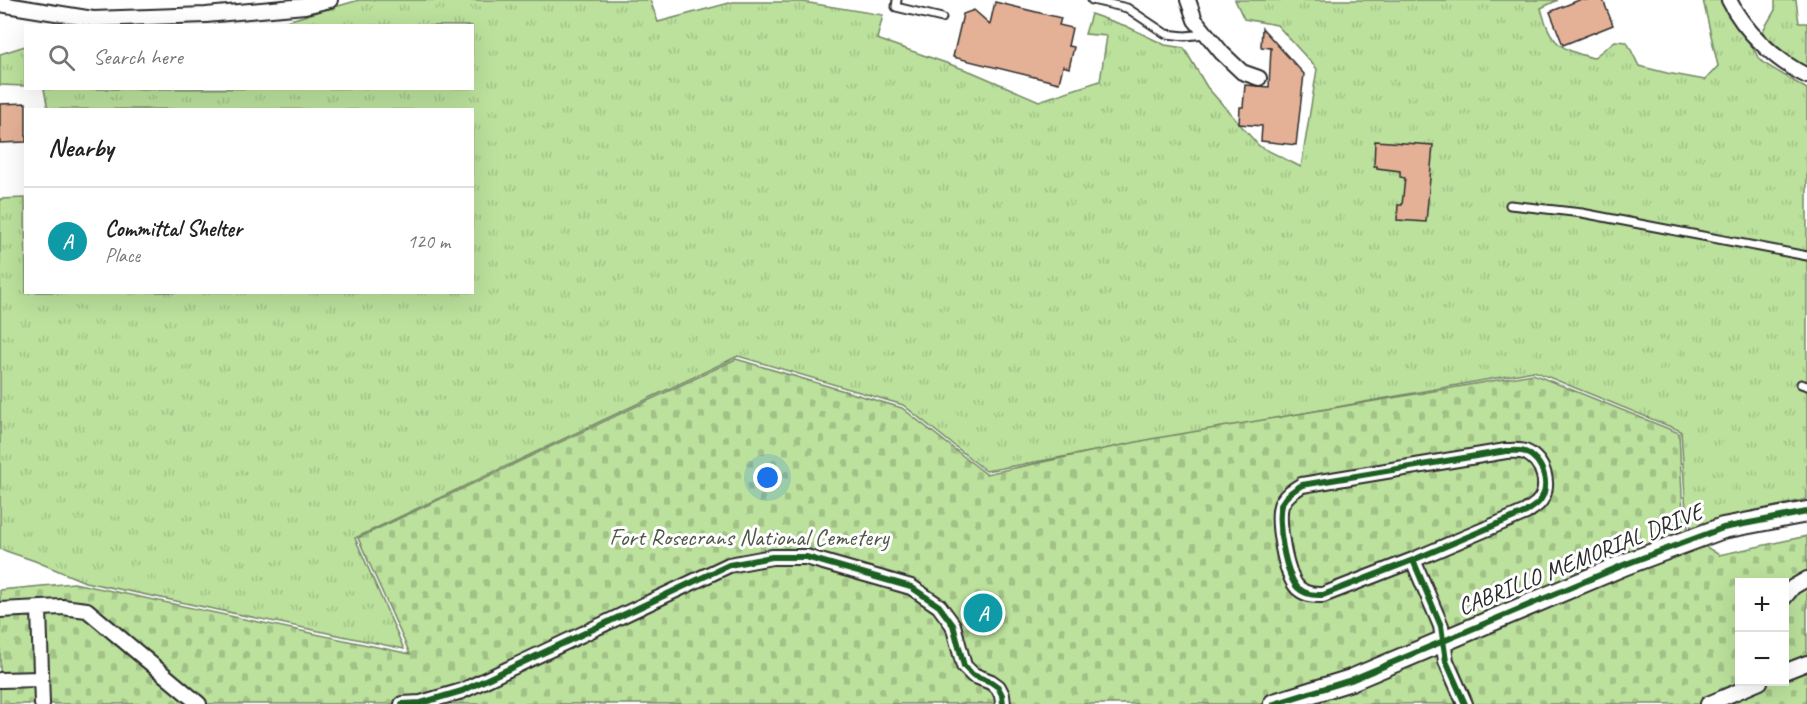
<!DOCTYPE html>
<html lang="en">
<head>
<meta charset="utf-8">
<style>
  body { margin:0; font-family:Caveat,sans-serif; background:#f6f6f6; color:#222 }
  .controls { position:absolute; right:18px; bottom:18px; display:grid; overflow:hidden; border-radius:0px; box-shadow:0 6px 24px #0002 }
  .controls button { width:54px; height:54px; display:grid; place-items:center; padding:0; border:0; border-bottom:2px solid #e0e0e0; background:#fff; color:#222; font:30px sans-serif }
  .you { position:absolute; left:768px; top:478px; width:21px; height:21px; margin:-15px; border:4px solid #fff; border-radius:50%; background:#1a73e8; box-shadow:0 0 0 9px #1a73e833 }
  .badge { display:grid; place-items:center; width:39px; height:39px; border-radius:50%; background:#0b8043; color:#fff; font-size:20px; font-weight:700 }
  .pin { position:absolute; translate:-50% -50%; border:3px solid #fff; box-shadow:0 2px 6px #0006 }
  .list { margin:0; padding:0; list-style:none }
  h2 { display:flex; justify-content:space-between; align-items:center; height:78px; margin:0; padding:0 24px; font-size:26px }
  h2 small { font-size:20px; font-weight:400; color:#767676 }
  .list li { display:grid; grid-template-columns:39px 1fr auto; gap:18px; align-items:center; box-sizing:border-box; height:108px; padding:0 24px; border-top:2px solid #e0e0e0 }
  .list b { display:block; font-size:22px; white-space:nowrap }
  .list p { margin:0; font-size:20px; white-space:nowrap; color:#767676 }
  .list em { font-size:20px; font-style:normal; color:#767676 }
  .icon { flex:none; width:33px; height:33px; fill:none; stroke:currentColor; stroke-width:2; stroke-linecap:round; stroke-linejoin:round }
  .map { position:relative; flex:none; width:1807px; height:704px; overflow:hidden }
  .search { position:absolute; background:#fff; box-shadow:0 6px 24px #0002; left:24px; top:24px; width:450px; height:66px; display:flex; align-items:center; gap:15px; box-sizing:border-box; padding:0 21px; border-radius:0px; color:#767676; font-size:22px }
  .panel { position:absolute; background:#fff; box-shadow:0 6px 24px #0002; left:24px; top:108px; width:450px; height:186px; border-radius:0px }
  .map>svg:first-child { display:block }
  .grass { fill:url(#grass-tufts); stroke:#738664; stroke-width:1.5 }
  .cemetery { fill:url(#cemetery-stones); stroke:#738664; stroke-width:1.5; fill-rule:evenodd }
  .building { fill:#e4b196; stroke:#2b2b2b; stroke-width:1.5 }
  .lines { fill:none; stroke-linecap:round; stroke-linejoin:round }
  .service-casing { stroke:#2b2b2b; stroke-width:11 }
  .minor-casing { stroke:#2b2b2b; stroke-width:18 }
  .secondary-casing { stroke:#2b2b2b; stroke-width:24 }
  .service { stroke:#fff; stroke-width:7 }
  .minor { stroke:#fff; stroke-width:14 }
  .secondary { stroke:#fff; stroke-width:20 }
  .cycleway-casing { stroke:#fff; stroke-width:10 }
  .cycleway { stroke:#1b5e20; stroke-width:6 }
  .labels { text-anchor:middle; stroke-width:6; stroke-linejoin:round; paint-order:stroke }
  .park-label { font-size:24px; fill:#4f5847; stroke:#fff }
  .street-label { font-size:24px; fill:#2b2b2b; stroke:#fff }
</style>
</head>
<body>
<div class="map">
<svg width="1807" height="704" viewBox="0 0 1807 704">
  <defs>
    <pattern id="grass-tufts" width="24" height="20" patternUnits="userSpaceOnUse" patternTransform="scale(1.5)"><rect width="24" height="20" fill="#bbe19c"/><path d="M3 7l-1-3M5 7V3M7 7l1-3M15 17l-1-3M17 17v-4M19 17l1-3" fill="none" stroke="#a1c187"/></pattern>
    <pattern id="cemetery-stones" width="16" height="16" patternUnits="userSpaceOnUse" patternTransform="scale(1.5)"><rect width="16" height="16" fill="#bbe19c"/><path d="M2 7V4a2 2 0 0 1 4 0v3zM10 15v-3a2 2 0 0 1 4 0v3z" fill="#a1c187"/></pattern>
  </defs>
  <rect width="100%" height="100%" fill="#fff"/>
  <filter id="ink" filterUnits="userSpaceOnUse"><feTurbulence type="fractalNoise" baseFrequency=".0167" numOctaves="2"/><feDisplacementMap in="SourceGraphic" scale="12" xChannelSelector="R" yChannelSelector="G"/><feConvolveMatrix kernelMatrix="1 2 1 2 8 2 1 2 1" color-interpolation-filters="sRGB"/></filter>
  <g filter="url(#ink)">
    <path class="grass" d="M 359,0 L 650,0 L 658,22 L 733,2 L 803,2 L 883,15 L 877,39 L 972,72 L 1039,101 L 1100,81 L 1107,36 L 1085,34 L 1091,14 L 1126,26 L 1165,45 L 1184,48 L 1207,87 L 1259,146 L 1301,167 L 1317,69 L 1277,25 L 1244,19 L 1235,0 L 1558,0 L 1541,8 C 1550,43 1559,49 1593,58 L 1615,41 L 1627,42 L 1639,66 L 1667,73 L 1705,80 L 1718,66 L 1703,0 L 1720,0 L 1762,62 L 1807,89 L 1807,499 L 1727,518 L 1692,530 L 1686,513 L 1681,431 L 1534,371 L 986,471 L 903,405 L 738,356 L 355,538 L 404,649 L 85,582 L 35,561 L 0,549 L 0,199 L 25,198 L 26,292 L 472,292 L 472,110 L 48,109 L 44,89 L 472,88 L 472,26 L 273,25 Z
      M 1775,0 L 1796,0 L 1799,23 L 1807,23 L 1807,68 L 1791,59 L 1762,32 L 1775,10 Z
      M 25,46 L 25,86 L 0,85 L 0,54 Z"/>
    <path class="cemetery" d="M 736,359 L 902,408 L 986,474 L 1151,439 L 1533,374 L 1679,433 L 1683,514 L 1692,538 L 1719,555 L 1807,536 L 1807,704 L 0,704 L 0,590 L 74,583 L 410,654 L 358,538 ZM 1740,582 L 1784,582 L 1784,682 L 1740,682 Z"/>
    <path class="building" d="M 1579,0 L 1603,0 L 1613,25 L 1563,45 L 1550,12 Z
      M 995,2 L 1061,18 L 1059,25 L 1072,28 L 1068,46 L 1074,47 L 1069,68 L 1063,66 L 1059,83 L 953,57 L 963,14 L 974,10 L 990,24 Z
      M 1262,28 L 1304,74 L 1296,145 L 1261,141 L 1262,126 L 1239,124 L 1240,107 L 1243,107 L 1245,85 L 1269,87 L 1271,48 L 1261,47 Z
      M 26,103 L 26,142 L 0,143 L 0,104 Z
      M 1375,141 L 1433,145 L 1426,222 L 1397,220 L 1398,205 L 1402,205 L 1405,178 L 1400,177 L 1400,171 L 1377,168 L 1377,166 L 1374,166 Z
      M 985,601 L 994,617 L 981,625 L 971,609 Z"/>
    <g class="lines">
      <defs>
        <path id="service" d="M 897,0 L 896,7 L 942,18
          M 1092,0 L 1127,8 L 1166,34 L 1185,36 L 1206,34
          M 1510,205 L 1582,213 L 1807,256
          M 1801,384 L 1807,386"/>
        <path id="minor" d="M 1188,0 L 1195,20 L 1222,53 L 1242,72 L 1259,78
          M 1729,0 C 1744,31 1776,61 1807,76
          M 0,4 L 93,19 L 206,15 L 305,6 L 330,0
          M 1413,560 L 1526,512 C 1530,509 1535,506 1538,503 C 1552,488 1544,460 1525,452 C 1519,450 1512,451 1506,451 L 1302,485 C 1294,490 1287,494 1282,503 C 1275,518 1286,577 1298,588 C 1306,595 1313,595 1323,595 L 1413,560 L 1441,626 L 1446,661 L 1465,704
          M 1784,598 L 1793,587 L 1807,579
          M 39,609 L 42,704
          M 0,610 L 62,607 L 87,610 L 199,704
          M 1784,672 L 1807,663
          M 0,680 L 40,679
          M 402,704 L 421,703 L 462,691 L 729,565 L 772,557 L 806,557 L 911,587 L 939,606 L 953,625 L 964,666 L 973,675 L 991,682 L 998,687 L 1002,695 L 1003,704
          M 1708,704 L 1760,682"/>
        <path id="secondary" d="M 1274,704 L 1351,680 L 1626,564 L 1723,528 L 1807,512"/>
      </defs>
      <use href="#service" class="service-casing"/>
      <use href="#minor" class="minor-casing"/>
      <use href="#secondary" class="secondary-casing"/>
      <use href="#service" class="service"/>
      <use href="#minor" class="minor"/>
      <use href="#secondary" class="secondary"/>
      <defs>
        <path id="cycleway" d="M 1413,560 L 1526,512 C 1530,509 1535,506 1538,503 C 1552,488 1544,460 1525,452 C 1519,450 1512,451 1506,451 L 1302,485 C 1294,490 1287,494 1282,503 C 1275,518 1286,577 1298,588 C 1306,595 1313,595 1323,595 L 1413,560 L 1441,626 L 1446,661 L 1465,704
          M 402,704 L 421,703 L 462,691 L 729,565 L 772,557 L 806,557 L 911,587 L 939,606 L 953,625 L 964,666 L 973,675 L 991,682 L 998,687 L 1002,695 L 1003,704
          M 1274,704 L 1351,680 L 1626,564 L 1723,528 L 1807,512"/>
      </defs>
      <use href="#cycleway" class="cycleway-casing"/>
      <use href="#cycleway" class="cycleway"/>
    </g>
  </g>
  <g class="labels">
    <g class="park-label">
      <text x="749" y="545">Fort Rosecrans National Cemetery</text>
    </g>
    <g class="street-label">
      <text transform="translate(1580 559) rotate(-22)" y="8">CABRILLO MEMORIAL DRIVE</text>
    </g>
  </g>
</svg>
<div class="controls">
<button>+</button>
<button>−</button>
</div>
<div class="you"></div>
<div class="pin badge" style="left:983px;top:613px;background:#0f9aa8">A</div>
<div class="search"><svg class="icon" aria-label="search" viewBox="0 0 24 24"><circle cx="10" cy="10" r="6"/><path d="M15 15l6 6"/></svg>Search here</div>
<section class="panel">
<h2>Nearby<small></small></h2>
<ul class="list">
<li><span class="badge" style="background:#0f9aa8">A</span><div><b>Committal Shelter</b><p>Place</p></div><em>120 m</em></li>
</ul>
</section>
</div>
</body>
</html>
